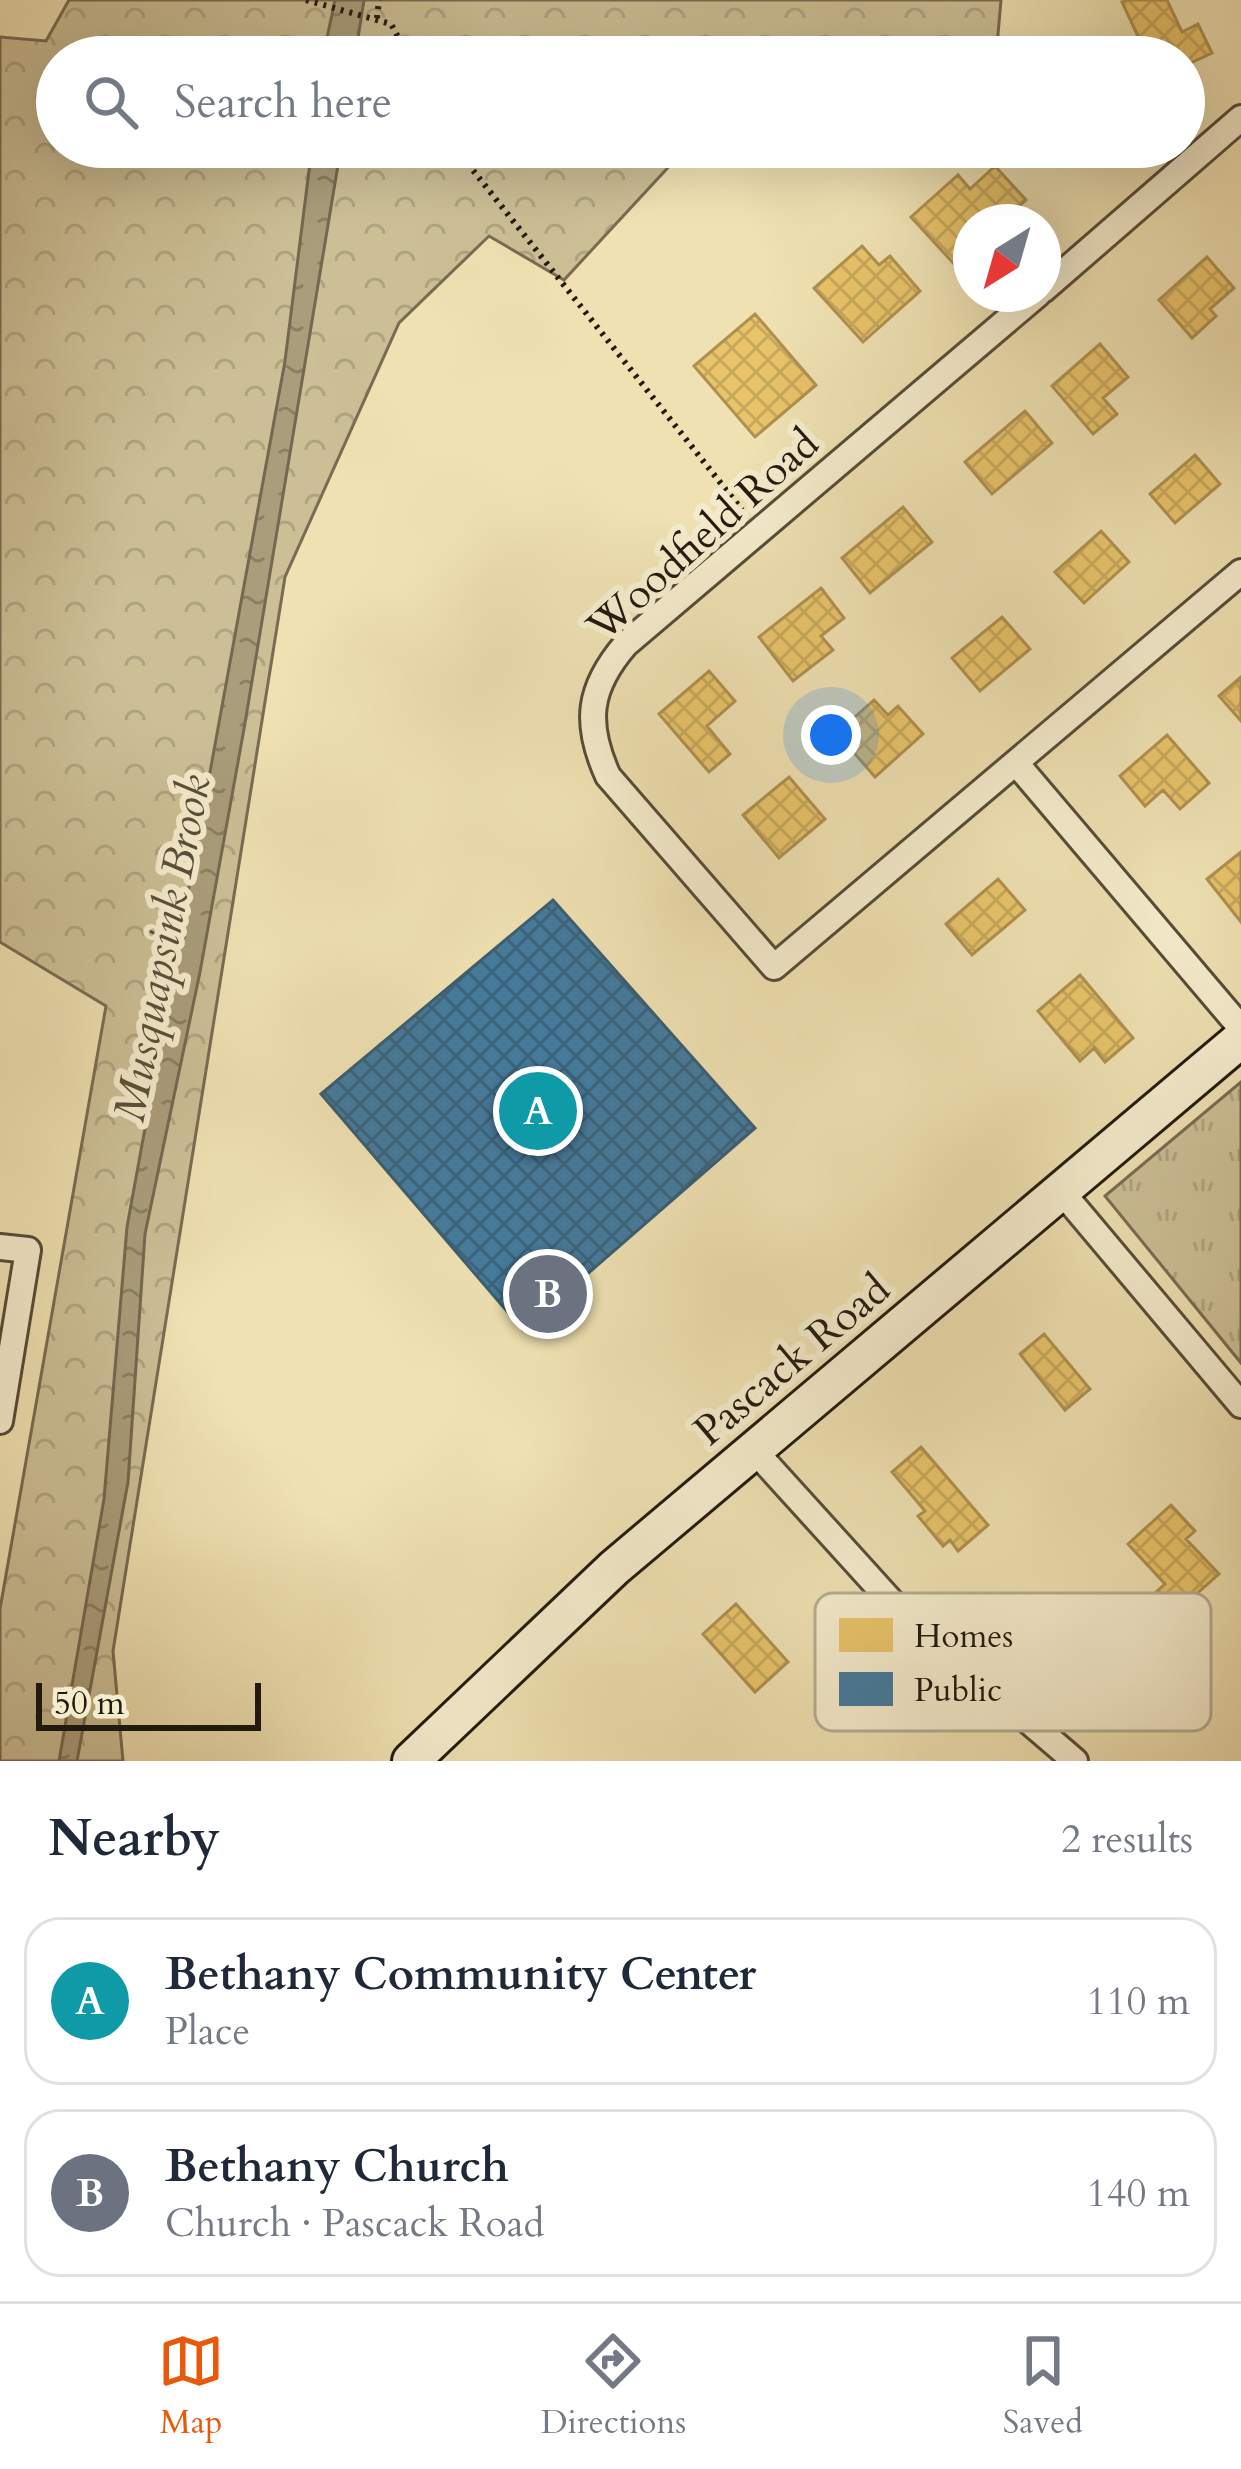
<!DOCTYPE html>
<html lang="en">
<head>
<meta charset="utf-8">
<style>
  body { margin:0; font-family:Cardo,serif; background:#f2f2f3; color:#1f2937 }
  .compass { position:absolute; left:953px; top:204px; width:108px; height:108px; border-radius:50%; background:#fff; box-shadow:0 12px 48px #0002; rotate:217deg }
  .scale { position:absolute; left:36px; bottom:30px; width:225px; box-sizing:border-box; padding-left:12px; border:6px solid #231a0f; border-top:0; font-size:33px; line-height:42px; white-space:nowrap; color:#231a0f; -webkit-text-stroke:9px #f5eccd; paint-order:stroke }
  .you { position:absolute; left:831px; top:735px; width:42px; height:42px; margin:-30px; border:9px solid #fff; border-radius:50%; background:#1a73e8; box-shadow:0 0 0 18px #1a73e833 }
  .badge { display:grid; place-items:center; width:78px; height:78px; border-radius:50%; background:#ea580c; color:#fff; font-size:39px; font-weight:700 }
  .pin { position:absolute; translate:-50% -50%; border:6px solid #fff; box-shadow:0 3px 12px #0006 }
  .list { margin:0; padding:0; list-style:none }
  h2 { display:flex; justify-content:space-between; align-items:center; height:156px; margin:0; padding:0 48px; font-size:51px }
  h2 small { font-size:39px; font-weight:400; color:#747a83 }
  .list li { display:grid; grid-template-columns:78px 1fr auto; gap:36px; align-items:center; box-sizing:border-box; height:168px; margin:0 24px 24px; padding:0 24px; border:3px solid #e0e1e3; border-radius:36px }
  .list b { display:block; font-size:45px; white-space:nowrap }
  .list p { margin:0; font-size:39px; white-space:nowrap; color:#747a83 }
  .list em { font-size:39px; font-style:normal; color:#747a83 }
  .icon { flex:none; width:66px; height:66px; fill:none; stroke:currentColor; stroke-width:2; stroke-linecap:round; stroke-linejoin:round }
  .map { position:relative; flex:none; width:1241px; height:1761px; overflow:hidden }
  .search { position:absolute; background:#fff; box-shadow:0 12px 48px #0002; left:36px; right:36px; top:36px; height:132px; display:flex; align-items:center; gap:30px; box-sizing:border-box; padding:0 42px; border-radius:66px; color:#747a83; font-size:45px }
  .sheet { height:540px; background:#fff }
  nav { display:flex; justify-content:space-around; align-items:center; box-sizing:border-box; height:168px; border-top:3px solid #e0e1e3; background:#fff; font-size:33px; color:#747a83 }
  nav a { display:grid; justify-items:center; gap:6px }
  nav .on { color:#ea580c }
  .map>svg:first-child { display:block }
  .forest { fill:url(#forest-crowns); stroke:#786c52; stroke-width:3 }
  .park { fill:url(#park-tufts); stroke:#786c52; stroke-width:3 }
  .water { fill:url(#water-ripples); stroke:#746950; stroke-width:3 }
  .homes { fill:url(#homes-cross-hatch); stroke:#ae914f; stroke-width:3 }
  .public { fill:url(#public-cross-hatch); stroke:#3b5e72; stroke-width:3 }
  .lines { fill:none; stroke-linecap:round; stroke-linejoin:round }
  .street-casing { stroke:#564c38; stroke-width:30 }
  .secondary-casing { stroke:#231a0f; stroke-width:42 }
  .path { stroke:#231a0f; stroke-width:6; stroke-dasharray:3 6; stroke-linecap:butt }
  .street { stroke:#f5eccd; stroke-width:24 }
  .secondary { stroke:#f5eccd; stroke-width:36 }
  .labels { text-anchor:middle; stroke-width:12; stroke-linejoin:round; paint-order:stroke }
  .street-label { font-size:42px; fill:#231a0f; stroke:#f5eccd }
  .water-label { font-size:45px; font-style:italic; fill:#594e3a; stroke:#f5eccd }
  .key { fill:#f5eccd; stroke:#b6ad94; stroke-width:3 }
  .key-label { font-size:33px; fill:#231a0f }
</style>
</head>
<body>
<div class="map">
<svg width="1241" height="1761" viewBox="0 0 1241 1761">
  <defs>
    <pattern id="forest-crowns" width="20" height="18" patternUnits="userSpaceOnUse" patternTransform="scale(3)"><rect width="20" height="18" fill="#ccbf96"/><path d="M2 6a3 3 0 1 1 6 0M12 15a3 3 0 1 1 6 0" fill="none" stroke="#afa480"/></pattern>
    <pattern id="park-tufts" width="24" height="20" patternUnits="userSpaceOnUse" patternTransform="scale(3)"><rect width="24" height="20" fill="#ccbf96"/><path d="M3 7l-1-3M5 7V3M7 7l1-3M15 17l-1-3M17 17v-4M19 17l1-3" fill="none" stroke="#afa480"/></pattern>
    <pattern id="water-ripples" width="26" height="14" patternUnits="userSpaceOnUse" patternTransform="scale(3)"><rect width="26" height="14" fill="#aa9d7b"/><path d="M2 4q2-2 4 0t4 0M15 11q2-2 4 0t4 0" fill="none" stroke="#8a7f63"/></pattern>
    <pattern id="homes-cross-hatch" width="8" height="8" patternUnits="userSpaceOnUse" patternTransform="scale(3)"><rect width="8" height="8" fill="#e9c46a"/><path d="M0 0l8 8M0 8l8-8" fill="none" stroke="#c8a85b"/></pattern>
    <pattern id="public-cross-hatch" width="8" height="8" patternUnits="userSpaceOnUse" patternTransform="scale(3)"><rect width="8" height="8" fill="#457b9d"/><path d="M0 0l8 8M0 8l8-8" fill="none" stroke="#39647e"/></pattern>
  </defs>
  <rect width="100%" height="100%" fill="#efe1b2"/>
  <filter id="stains"><feTurbulence type="fractalNoise" baseFrequency=".00167" numOctaves="4"/><feColorMatrix values="0 0 0 0 .2 0 0 0 0 .09 0 0 0 0 .02 0 0 0 .5 -.17"/></filter>
  <radialGradient id="worn" r=".72"><stop offset=".6" stop-color="#630" stop-opacity="0"/><stop offset="1" stop-color="#630" stop-opacity=".3"/></radialGradient>
  <path class="forest" d="M 69,0 L 1001,0 L 996,57 L 57,57 L 57,147 L 687,147 L 564,280 L 489,236 L 399,323 L 285,577 L 113,1651 L 123,1761 L 0,1761 L 0,1609 L 106,1006 L 0,942 L 0,37 L 46,41 Z"/>
  <path class="park" d="M 1241,1082 L 1241,1363 L 1105,1196 Z"/>
  <path class="water" d="M 335,0 L 364,0 L 355,57 L 323,57 Z
    M 312,147 L 341,147 L 244,729 L 200,972 L 145,1234 L 128,1482 L 77,1761 L 59,1761 L 104,1499 L 127,1227 L 285,361 Z"/>
  <path class="homes" d="M 1126,0 L 1167,0 L 1182,32 L 1198,24 L 1212,53 L 1184,66 L 1184,57 L 1130,57 L 1129,54 L 1143,47 L 1122,2 Z
    M 1039,147 L 1072,147 L 1054,163 Z
    M 995,166 L 1026,200 L 1001,222 L 971,222 L 971,249 L 954,264 L 911,217 L 958,175 L 970,189 Z
    M 862,246 L 879,265 L 890,256 L 920,291 L 863,342 L 814,288 Z
    M 1207,257 L 1234,288 L 1210,309 L 1216,316 L 1192,338 L 1159,300 Z
    M 755,314 L 816,385 L 755,437 L 694,366 Z
    M 1100,344 L 1128,377 L 1103,398 L 1117,414 L 1093,434 L 1052,386 Z
    M 1025,411 L 1052,443 L 992,494 L 965,462 Z
    M 1195,455 L 1220,484 L 1175,523 L 1150,494 Z
    M 903,507 L 932,542 L 870,593 L 842,558 Z
    M 1101,531 L 1129,562 L 1084,603 L 1055,572 Z
    M 821,588 L 844,618 L 821,636 L 833,650 L 793,681 L 759,637 Z
    M 1002,617 L 1030,649 L 980,691 L 952,658 Z
    M 709,671 L 735,701 L 707,726 L 730,754 L 709,772 L 659,714 Z
    M 1241,677 L 1241,721 L 1219,696 Z
    M 874,700 L 888,715 L 898,706 L 923,734 L 875,777 L 837,733 Z
    M 1167,735 L 1209,783 L 1180,809 L 1163,790 L 1145,806 L 1120,776 Z
    M 789,777 L 825,819 L 779,858 L 743,815 Z
    M 1241,852 L 1241,922 L 1207,879 Z
    M 998,879 L 1025,910 L 972,955 L 946,924 Z
    M 1080,975 L 1133,1038 L 1105,1062 L 1094,1048 L 1080,1061 L 1038,1011 Z
    M 1044,1334 L 1090,1389 L 1065,1410 L 1020,1354 Z
    M 921,1447 L 988,1525 L 958,1551 L 950,1540 L 943,1546 L 918,1516 L 925,1511 L 892,1472 Z
    M 1171,1505 L 1195,1531 L 1186,1539 L 1219,1574 L 1175,1613 L 1156,1592 L 1165,1584 L 1128,1544 Z
    M 736,1604 L 788,1662 L 755,1692 L 703,1634 Z"/>
  <path class="public" d="M 553,900 L 755,1128 L 523,1330 L 321,1094 Z"/>
  <g class="lines">
    <defs>
      <path id="street" d="M 1043,290 L 1241,118
        M 1038,294 L 626,644 C 588,688 584,723 608,776 L 774,967 L 1241,572
        M 1016,763 L 1241,1028
        M 1061,1191 L 1241,1405
        M 0,1247 L 28,1250 L 0,1421
        M 754,1450 L 899,1610 L 1075,1761"/>
      <path id="secondary" d="M 411,1761 L 614,1568 L 1241,1039"/>
    </defs>
    <use href="#street" class="street-casing"/>
    <use href="#secondary" class="secondary-casing"/>
    <path class="path" d="M 306,0 L 391,24 L 409,57
      M 377,18 L 379,0
      M 460,147 L 472,169 L 742,510"/>
    <use href="#street" class="street"/>
    <use href="#secondary" class="secondary"/>
  </g>
  <g class="labels">
    <g class="street-label">
      <text transform="translate(702 534) rotate(-42)" y="15">Woodfield Road</text>
      <text transform="translate(791 1359) rotate(-40)" y="15">Pascack Road</text>
    </g>
    <g class="water-label">
      <text transform="translate(161 948) rotate(-79)" y="16">Musquapsink Brook</text>
    </g>
  </g>
  <rect x="815" y="1593" width="396" height="138" rx="18" class="key"/>
  <rect x="839" y="1618" width="54" height="34" fill="#e9c46a"/>
  <rect x="839" y="1672" width="54" height="34" fill="#457b9d"/>
  <g class="key-label">
    <text x="914" y="1647">Homes</text>
    <text x="914" y="1701">Public</text>
  </g>
  <rect width="100%" height="100%" filter="url(#stains)"/>
  <rect width="100%" height="100%" fill="url(#worn)"/>
</svg>
<svg class="compass" viewBox="-18 -18 36 36"><path d="M0-13l5 13h-10z" fill="#e53935"/><path d="M0 13l5-13h-10z" fill="#747a83"/></svg>
<div class="scale">50 m</div>
<div class="you"></div>
<div class="pin badge" style="left:538px;top:1111px;background:#0f9aa8">A</div>
<div class="pin badge" style="left:548px;top:1294px;background:#6b7280">B</div>
<div class="search"><svg class="icon" aria-label="search" viewBox="0 0 24 24"><circle cx="10" cy="10" r="6"/><path d="M15 15l6 6"/></svg>Search here</div>
</div>
<section class="sheet">
<h2>Nearby<small>2 results</small></h2>
<ul class="list">
<li><span class="badge" style="background:#0f9aa8">A</span><div><b>Bethany Community Center</b><p>Place</p></div><em>110 m</em></li>
<li><span class="badge" style="background:#6b7280">B</span><div><b>Bethany Church</b><p>Church · Pascack Road</p></div><em>140 m</em></li>
</ul>
</section>
<nav>
<a class="on"><svg class="icon" aria-label="map" viewBox="0 0 24 24"><path d="M3 6l6-2 6 2 6-2v14l-6 2-6-2-6 2zM9 4v14M15 6v14"/></svg>Map</a>
<a><svg class="icon" aria-label="directions" viewBox="0 0 24 24"><path d="M12 3l9 9-9 9-9-9zM9 14v-3h6M13 9l2 2-2 2"/></svg>Directions</a>
<a><svg class="icon" aria-label="saved" viewBox="0 0 24 24"><path d="M7 4h10v16l-5-4-5 4z"/></svg>Saved</a>
</nav>
</body>
</html>
